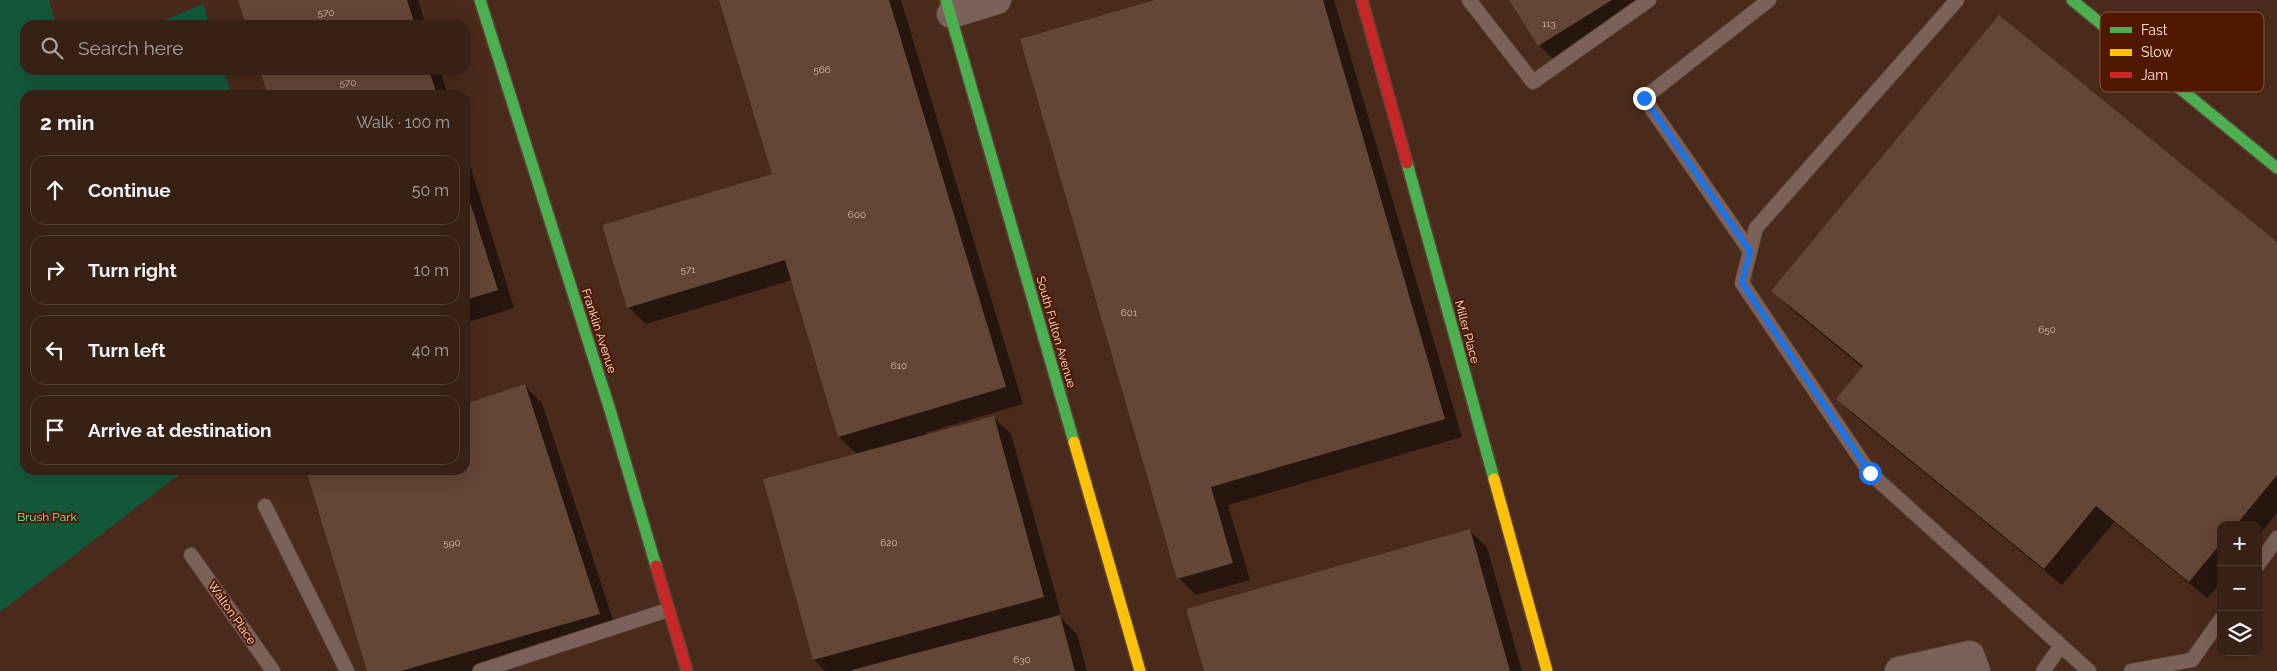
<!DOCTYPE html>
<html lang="en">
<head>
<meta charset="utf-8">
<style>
  body { margin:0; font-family:Raleway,sans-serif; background:#422d22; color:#f1f3f6 }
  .controls { position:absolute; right:15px; bottom:15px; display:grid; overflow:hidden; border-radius:10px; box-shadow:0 5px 20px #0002 }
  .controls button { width:45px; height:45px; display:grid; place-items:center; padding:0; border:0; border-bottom:1px solid #513e34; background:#372014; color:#f1f3f6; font:25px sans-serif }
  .stop { position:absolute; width:15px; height:15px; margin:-11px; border:4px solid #1a73e8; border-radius:50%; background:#fff }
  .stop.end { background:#1a73e8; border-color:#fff; box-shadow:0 1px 5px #0008 }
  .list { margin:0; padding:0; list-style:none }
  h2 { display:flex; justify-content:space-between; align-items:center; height:65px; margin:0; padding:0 20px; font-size:21px }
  h2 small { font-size:16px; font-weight:400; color:#aaa3a0 }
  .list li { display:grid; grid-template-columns:32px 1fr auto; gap:15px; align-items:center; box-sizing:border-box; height:70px; margin:0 10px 10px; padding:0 10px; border:1px solid #513e34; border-radius:15px }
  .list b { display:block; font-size:19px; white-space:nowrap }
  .list em { font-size:16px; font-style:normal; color:#aaa3a0 }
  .icon { flex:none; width:28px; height:28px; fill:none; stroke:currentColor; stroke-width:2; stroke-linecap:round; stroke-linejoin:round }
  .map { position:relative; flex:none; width:2277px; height:671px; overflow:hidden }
  .search { position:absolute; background:#372014; box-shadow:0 5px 20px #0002; left:20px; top:20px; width:450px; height:55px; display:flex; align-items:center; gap:12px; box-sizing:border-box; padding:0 18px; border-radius:15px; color:#aaa3a0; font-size:19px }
  .panel { position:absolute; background:#372014; box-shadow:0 5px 20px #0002; left:20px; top:90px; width:450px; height:385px; border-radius:15px }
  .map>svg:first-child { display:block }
  .green { fill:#14583c }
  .shadow { fill:#0007 }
  .building { fill:#644637 }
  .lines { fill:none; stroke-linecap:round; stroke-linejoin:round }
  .lane-casing { stroke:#59433a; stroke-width:16 }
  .street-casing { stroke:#59433a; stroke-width:30 }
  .fast-casing { stroke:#59433a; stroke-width:14 }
  .slow-casing { stroke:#59433a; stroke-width:14 }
  .jam-casing { stroke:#59433a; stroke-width:14 }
  .lane { stroke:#7b6157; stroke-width:14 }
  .street { stroke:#7b6157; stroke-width:28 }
  .fast { stroke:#4caf50; stroke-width:11 }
  .slow { stroke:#ffc107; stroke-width:11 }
  .jam { stroke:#c62828; stroke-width:11 }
  .route { stroke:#1a73e8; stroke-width:6 }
  .labels { text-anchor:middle; stroke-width:4; stroke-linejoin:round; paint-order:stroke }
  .number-label { font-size:10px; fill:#d5bcb2 }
  .street-label { font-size:12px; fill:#fbe4db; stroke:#511800 }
  .park-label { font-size:12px; fill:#64fbbc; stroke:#511800 }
  .key { fill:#511800; stroke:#845542; stroke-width:1 }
  .key-label { font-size:14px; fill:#fbe4db }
</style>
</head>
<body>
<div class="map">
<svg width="2277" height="671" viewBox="0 0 2277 671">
  <rect width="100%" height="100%" fill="#492a1b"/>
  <path class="green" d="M 0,0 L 49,0 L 56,25 L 25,25 L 25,70 L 224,70 L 232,95 L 25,95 L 25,470 L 185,470 L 0,612 Z
    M 203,4 L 209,25 L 153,25 Z"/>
  <path class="shadow" d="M 239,0 L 418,0 L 426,25 L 247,25 Z
    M 720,0 L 901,0 L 1023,404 L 925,433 L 926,436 L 993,417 L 1011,434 L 1061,614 L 1058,615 L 1077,634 L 1087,671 L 825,671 L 814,660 L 764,480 L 857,454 L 839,437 L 792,280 L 646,324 L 628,307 L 773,174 Z
    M 1159,0 L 1334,0 L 1462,437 L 1228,505 L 1250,580 L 1196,595 L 1179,578 Z
    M 1511,0 L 1656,0 L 1557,63 L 1539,45 Z
    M 261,70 L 440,70 L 448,95 L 269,95 Z
    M 465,149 L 514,308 L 465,323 Z
    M 2277,244 L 2277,513 L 2258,536 L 2258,525 L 2221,525 L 2221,582 L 2207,598 L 2114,522 L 2062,585 L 1855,416 L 1838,399 L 1863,368 L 1790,308 L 1773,291 Z
    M 525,386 L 542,403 L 617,632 L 478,671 L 369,671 L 307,470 L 465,470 L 465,405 Z
    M 1469,530 L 1487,547 L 1522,671 L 1206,671 Z"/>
  <path class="building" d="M 238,0 L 407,0 L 415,25 L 246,25 Z
    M 719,0 L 889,0 L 1006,387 L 838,437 L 785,260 L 627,308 L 602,225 L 772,174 Z
    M 1155,0 L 1323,0 L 1445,419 L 1211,487 L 1233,563 L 1177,579 L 1020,39 Z
    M 1509,0 L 1612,0 L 1538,46 Z
    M 1999,15 L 2277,242 L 2277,475 L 2236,525 L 2221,525 L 2221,543 L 2189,582 L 2096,506 L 2044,569 L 1836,399 L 1863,366 L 1771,291 Z
    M 260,70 L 429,70 L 437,95 L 268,95 Z
    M 465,187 L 498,290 L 465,300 Z
    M 525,384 L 600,614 L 401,671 L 367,671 L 306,470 L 465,470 L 465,404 Z
    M 994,416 L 1044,597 L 813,660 L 763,479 Z
    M 1470,529 L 1510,671 L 1204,671 L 1186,609 Z
    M 1060,615 L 1075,671 L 852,671 L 852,670 Z"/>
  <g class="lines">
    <defs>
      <path id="lane" d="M 1469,0 L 1533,82 L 1649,0
        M 1957,0 L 1756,228 L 1742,283 L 1870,473 L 2089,671
        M 1750,251 L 1644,98 L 1769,0
        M 265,506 L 347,671
        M 191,555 L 273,671
        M 2258,565 L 2277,538
        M 480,671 L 668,610
        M 2043,671 L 2061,646
        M 2131,671 L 2192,660 L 2221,619"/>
      <path id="street" d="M 951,14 L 997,0
        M 1899,671 L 1970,655 L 1976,671"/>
      <path id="fast" d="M 480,0 L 610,410 L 656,566
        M 946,0 L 1074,442
        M 2072,0 L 2277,168
        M 1407,163 L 1494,479"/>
      <path id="slow" d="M 1074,442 L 1140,671
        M 1494,479 L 1547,671"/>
      <path id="jam" d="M 1362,0 L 1407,163
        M 656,566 L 687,671"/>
    </defs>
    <use href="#lane" class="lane-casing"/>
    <use href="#street" class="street-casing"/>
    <use href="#fast" class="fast-casing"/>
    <use href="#slow" class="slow-casing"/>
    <use href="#jam" class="jam-casing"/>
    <use href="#lane" class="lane"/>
    <use href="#street" class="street"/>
    <use href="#fast" class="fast"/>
    <use href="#slow" class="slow"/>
    <use href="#jam" class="jam"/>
  </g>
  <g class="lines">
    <path class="route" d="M 1644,98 L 1750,251 L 1742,283 L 1870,473"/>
  </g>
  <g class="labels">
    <g class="number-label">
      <text x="326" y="16">570</text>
      <text x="1549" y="27">113</text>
      <text x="822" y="73">566</text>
      <text x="348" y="86">570</text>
      <text x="857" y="218">600</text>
      <text x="688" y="273">571</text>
      <text x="1129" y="316">601</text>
      <text x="2047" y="333">650</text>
      <text x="899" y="369">610</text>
      <text x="452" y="546">590</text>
      <text x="889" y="546">620</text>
      <text x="1022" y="663">630</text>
    </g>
    <g class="street-label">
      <text transform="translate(599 331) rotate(72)" y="4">Franklin Avenue</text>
      <text transform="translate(1056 332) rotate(74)" y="4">South Fulton Avenue</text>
      <text transform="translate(1467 332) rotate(75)" y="4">Miller Place</text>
      <text transform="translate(232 613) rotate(55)" y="4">Walton Place</text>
    </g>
    <g class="park-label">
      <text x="47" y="521">Brush Park</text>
    </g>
  </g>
  <rect x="2100" y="12" width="164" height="80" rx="8" class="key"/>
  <rect x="2110" y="27" width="22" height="6" fill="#4caf50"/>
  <rect x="2110" y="49" width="22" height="7" fill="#ffc107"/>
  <rect x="2110" y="72" width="22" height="6" fill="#c62828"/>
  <g class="key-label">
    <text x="2141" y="35">Fast</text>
    <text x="2141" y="57">Slow</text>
    <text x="2141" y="80">Jam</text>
  </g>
</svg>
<div class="controls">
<button>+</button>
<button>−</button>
<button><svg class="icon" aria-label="layers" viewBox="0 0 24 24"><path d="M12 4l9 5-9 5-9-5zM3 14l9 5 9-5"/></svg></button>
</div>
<div class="stop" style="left:1870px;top:473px"></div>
<div class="stop end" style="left:1644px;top:98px"></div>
<div class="search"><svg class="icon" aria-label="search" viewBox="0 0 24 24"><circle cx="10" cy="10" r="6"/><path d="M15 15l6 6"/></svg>Search here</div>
<section class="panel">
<h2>2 min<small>Walk · 100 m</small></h2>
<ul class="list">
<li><svg class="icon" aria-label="ahead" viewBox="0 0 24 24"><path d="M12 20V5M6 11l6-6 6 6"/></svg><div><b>Continue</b></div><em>50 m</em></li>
<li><svg class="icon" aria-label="right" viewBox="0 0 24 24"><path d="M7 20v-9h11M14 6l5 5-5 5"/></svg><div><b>Turn right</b></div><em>10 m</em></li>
<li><svg class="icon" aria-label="left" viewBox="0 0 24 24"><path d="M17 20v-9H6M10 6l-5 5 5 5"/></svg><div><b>Turn left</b></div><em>40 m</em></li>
<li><svg class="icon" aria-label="arrive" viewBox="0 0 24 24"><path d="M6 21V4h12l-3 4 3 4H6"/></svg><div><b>Arrive at destination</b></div></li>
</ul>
</section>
</div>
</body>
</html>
